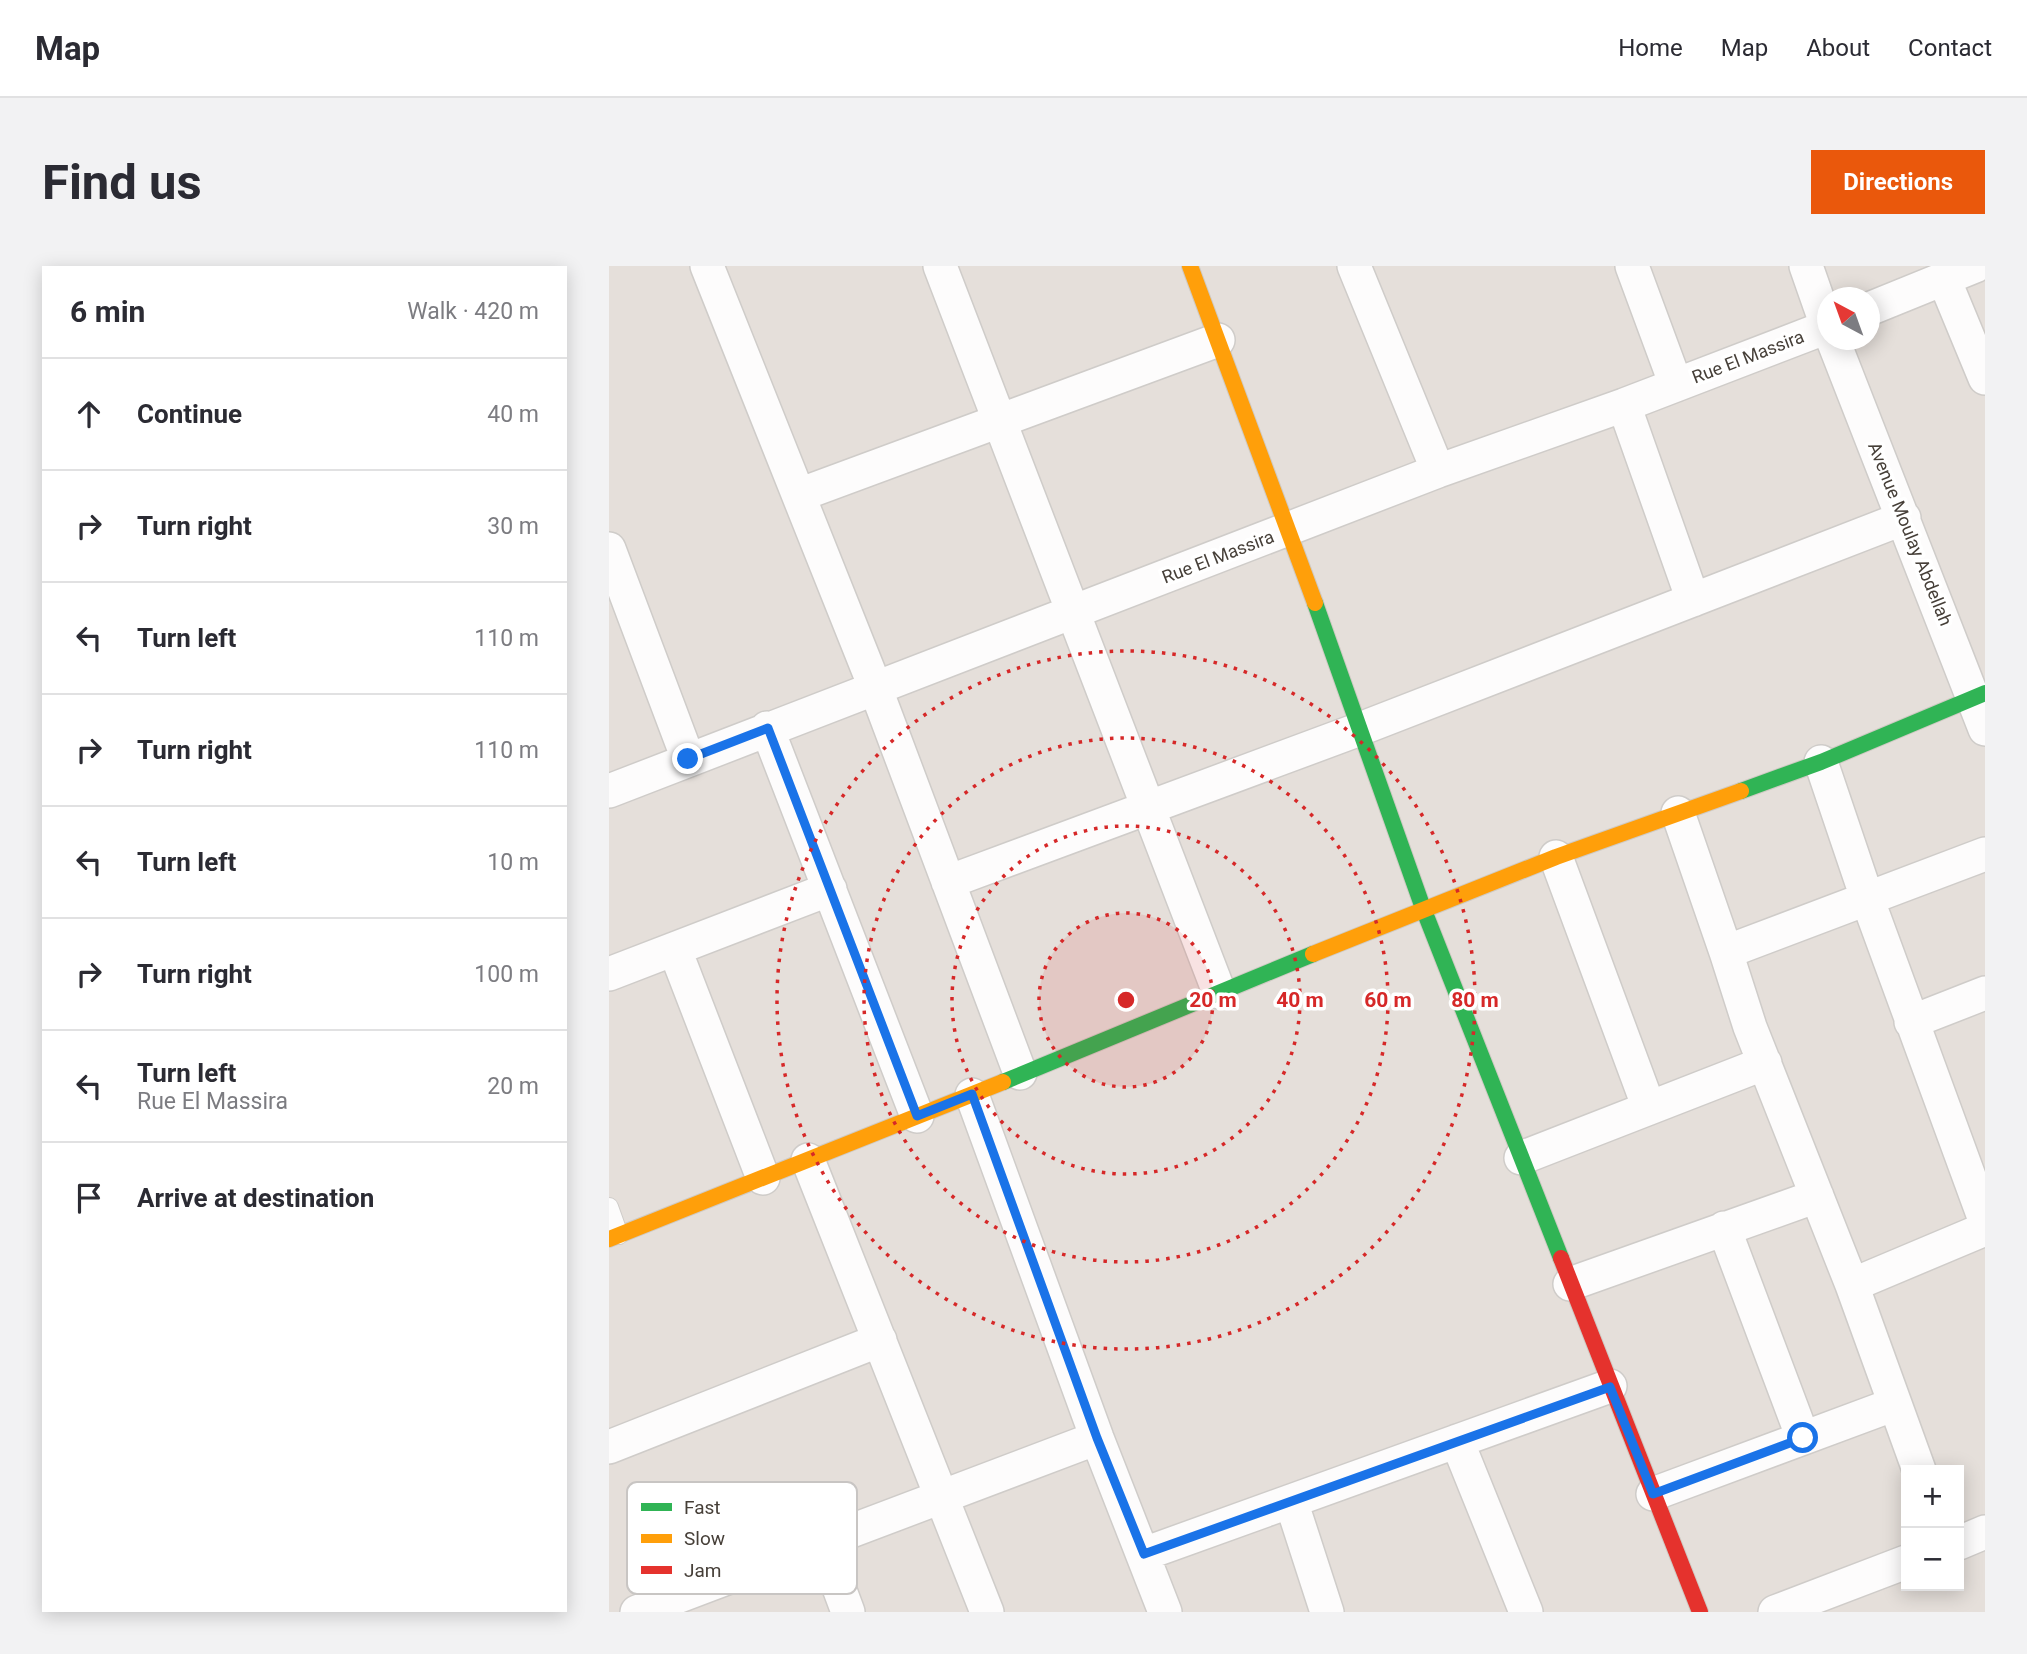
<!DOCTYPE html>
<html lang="en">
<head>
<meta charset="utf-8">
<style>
  body { margin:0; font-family:Roboto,sans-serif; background:#f2f2f3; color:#2b2b33 }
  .controls { position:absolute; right:21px; bottom:21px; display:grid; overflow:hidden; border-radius:0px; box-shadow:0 4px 18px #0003 }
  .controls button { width:63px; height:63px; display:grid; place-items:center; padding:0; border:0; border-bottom:2px solid #e1e1e2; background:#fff; color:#2b2b33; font:35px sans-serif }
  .compass { position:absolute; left:1208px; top:21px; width:63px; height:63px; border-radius:50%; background:#fff; box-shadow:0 4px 18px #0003; rotate:319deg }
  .stop { position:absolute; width:21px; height:21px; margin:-16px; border:5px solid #1a73e8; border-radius:50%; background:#fff }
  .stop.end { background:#1a73e8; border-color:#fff; box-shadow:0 2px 7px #0008 }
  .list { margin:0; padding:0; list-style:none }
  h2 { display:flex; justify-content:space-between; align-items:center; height:91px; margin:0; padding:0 28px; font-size:30px }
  h2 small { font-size:23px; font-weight:400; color:#7c7c81 }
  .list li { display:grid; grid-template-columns:46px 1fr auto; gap:21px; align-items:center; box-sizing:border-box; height:112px; padding:0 28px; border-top:2px solid #e1e1e2 }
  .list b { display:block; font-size:26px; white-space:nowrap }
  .list p { margin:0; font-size:23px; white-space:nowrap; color:#7c7c81 }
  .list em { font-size:23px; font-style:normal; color:#7c7c81 }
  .icon { flex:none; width:38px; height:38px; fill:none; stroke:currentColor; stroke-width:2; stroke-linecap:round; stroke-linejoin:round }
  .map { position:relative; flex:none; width:1376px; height:1346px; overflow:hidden; border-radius:0px }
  header { display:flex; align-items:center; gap:42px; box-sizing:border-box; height:98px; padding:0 35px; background:#fff; border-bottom:2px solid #e1e1e2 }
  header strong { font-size:33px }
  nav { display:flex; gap:38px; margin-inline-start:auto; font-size:24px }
  .intro { display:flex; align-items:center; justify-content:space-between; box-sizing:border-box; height:168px; padding:0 42px }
  h1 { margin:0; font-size:49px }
  .button { padding:18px 32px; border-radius:0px; background:#ea580c; color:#fff; font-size:24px; font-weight:700 }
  main { display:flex; gap:42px; padding:0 42px }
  aside { flex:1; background:#fff; border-radius:0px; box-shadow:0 4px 18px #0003 }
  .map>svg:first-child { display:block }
  .residential { fill:#e5dfda; fill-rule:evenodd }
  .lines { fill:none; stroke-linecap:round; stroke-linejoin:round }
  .lane-casing { stroke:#cfccc9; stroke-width:20 }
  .street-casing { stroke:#cfccc9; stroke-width:36 }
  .fast-casing { stroke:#cfcac3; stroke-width:18 }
  .slow-casing { stroke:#cfcac3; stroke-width:18 }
  .jam-casing { stroke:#cfcac3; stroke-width:18 }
  .lane { stroke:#fdfcfc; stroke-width:18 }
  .street { stroke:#fdfcfc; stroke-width:33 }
  .fast { stroke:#30b455; stroke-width:16 }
  .slow { stroke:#ff9f0a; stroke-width:16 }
  .jam { stroke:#e5322d; stroke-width:16 }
  .route { stroke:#1a73e8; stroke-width:9 }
  .ring { fill:none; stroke:#d62828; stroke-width:3.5; stroke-dasharray:3.5 7 }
  .labels { text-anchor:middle; stroke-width:7; stroke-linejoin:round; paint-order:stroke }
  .street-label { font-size:18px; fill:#463f38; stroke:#fff }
  .key { fill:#fff; stroke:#c8c5c3; stroke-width:2 }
  .key-label { font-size:19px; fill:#463f38 }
  .centre { fill:#d62828; stroke:#fff; stroke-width:3.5 }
  .ring-label { font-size:21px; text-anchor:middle; font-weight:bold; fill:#d62828; stroke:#fff; stroke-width:7; stroke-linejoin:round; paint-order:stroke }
</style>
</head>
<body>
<header>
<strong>Map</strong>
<nav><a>Home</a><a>Map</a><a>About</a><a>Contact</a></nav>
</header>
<div class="intro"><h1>Find us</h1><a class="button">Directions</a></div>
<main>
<aside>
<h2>6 min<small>Walk · 420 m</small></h2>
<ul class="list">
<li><svg class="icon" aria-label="ahead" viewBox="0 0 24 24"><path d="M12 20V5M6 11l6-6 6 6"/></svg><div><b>Continue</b></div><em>40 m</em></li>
<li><svg class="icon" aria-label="right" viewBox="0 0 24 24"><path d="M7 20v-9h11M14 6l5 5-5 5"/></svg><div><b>Turn right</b></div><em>30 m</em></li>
<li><svg class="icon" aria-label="left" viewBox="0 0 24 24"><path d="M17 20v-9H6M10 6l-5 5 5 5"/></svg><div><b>Turn left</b></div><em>110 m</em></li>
<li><svg class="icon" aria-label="right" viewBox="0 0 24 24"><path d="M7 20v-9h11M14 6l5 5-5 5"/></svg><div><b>Turn right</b></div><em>110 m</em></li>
<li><svg class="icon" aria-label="left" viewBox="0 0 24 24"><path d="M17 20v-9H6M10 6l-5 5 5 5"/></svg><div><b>Turn left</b></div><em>10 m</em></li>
<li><svg class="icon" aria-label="right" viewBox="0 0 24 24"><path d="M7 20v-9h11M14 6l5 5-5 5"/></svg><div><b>Turn right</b></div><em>100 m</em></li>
<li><svg class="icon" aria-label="left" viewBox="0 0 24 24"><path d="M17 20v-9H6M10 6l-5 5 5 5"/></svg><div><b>Turn left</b><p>Rue El Massira</p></div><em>20 m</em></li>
<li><svg class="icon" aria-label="arrive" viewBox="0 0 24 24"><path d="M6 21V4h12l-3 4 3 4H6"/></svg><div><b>Arrive at destination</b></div></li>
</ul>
</aside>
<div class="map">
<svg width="1376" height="1346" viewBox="0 0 1376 1346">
  <rect width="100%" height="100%" fill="#f1eeeb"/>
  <path class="residential" d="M 0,0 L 1376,0 L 1376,1346 L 0,1346 ZM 1218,32 L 1260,32 L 1260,74 L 1218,74 ZM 1297,1204 L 1350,1204 L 1350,1320 L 1297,1320 Z"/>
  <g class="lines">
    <defs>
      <path id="lane" d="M 0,941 L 10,969"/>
      <path id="street" d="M 98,0 L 266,421 L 411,807
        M 331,0 L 610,726
        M 745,0 L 829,205
        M 1023,0 L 1067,119
        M 1197,0 L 1218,60
        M 1335,13 L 1376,112
        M 1260,43 L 1366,0
        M 1224,74 L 1376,463
        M 1015,139 L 1084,334
        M 190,229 L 609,74
        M 0,283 L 79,493
        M 158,462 L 308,850
        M 1212,496 L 1258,632 L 1376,954
        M 0,525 L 829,205 L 1015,139 L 1218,61
        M 1069,547 L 1117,686
        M 947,591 L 1040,842
        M 339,616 L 751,463 L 1295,252
        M 66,684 L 154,912
        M 0,708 L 221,623
        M 1302,756 L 1376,727
        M 363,829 L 488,1172 L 556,1346
        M 912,892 L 1156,797
        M 199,894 L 378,1346
        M 1115,962 L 1194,1172
        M 961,1018 L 1208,930
        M 1243,1019 L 1376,963
        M 848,1175 L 917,1346
        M 0,1181 L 271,1074
        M 1310,1204 L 1243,1019 L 1141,761 L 1117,686 L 1376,588
        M 1044,1228 L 1286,1138
        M 682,1235 L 718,1346
        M 213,1276 L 239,1346
        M 1350,1277 L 1376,1266
        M 535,1288 L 1001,1120
        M 28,1346 L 488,1172
        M 1166,1346 L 1297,1296"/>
      <path id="fast" d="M 706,337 L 814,642 L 952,992
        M 1132,525 L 1212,496 L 1376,427
        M 394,816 L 704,688"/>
      <path id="slow" d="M 581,0 L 706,337
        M 704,688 L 947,591 L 1132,525
        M 0,973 L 394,816"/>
      <path id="jam" d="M 952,992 L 1091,1346"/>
    </defs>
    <use href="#lane" class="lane-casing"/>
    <use href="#street" class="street-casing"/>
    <use href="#fast" class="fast-casing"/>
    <use href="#slow" class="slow-casing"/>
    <use href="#jam" class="jam-casing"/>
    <use href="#lane" class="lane"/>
    <use href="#street" class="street"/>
    <use href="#fast" class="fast"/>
    <use href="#slow" class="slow"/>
    <use href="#jam" class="jam"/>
  </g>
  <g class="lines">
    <path class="route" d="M 79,493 L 159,462 L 308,850 L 363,828 L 488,1172 L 535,1288 L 1001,1121 L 1044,1228 L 1194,1172"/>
  </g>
  <circle cx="517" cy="734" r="87" fill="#d62828" fill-opacity=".12"/>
  <g class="ring">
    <circle cx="517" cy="734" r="87"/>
    <circle cx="517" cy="734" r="174"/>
    <circle cx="517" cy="734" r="262"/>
    <circle cx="517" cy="734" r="349"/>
  </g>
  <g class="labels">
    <g class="street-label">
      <text transform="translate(1139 91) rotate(-21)" y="6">Rue El Massira</text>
      <text transform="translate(1301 268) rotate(68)" y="6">Avenue Moulay Abdellah</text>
      <text transform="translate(609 291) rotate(-21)" y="6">Rue El Massira</text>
    </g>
  </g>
  <rect x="18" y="1216" width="230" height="112" rx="10" class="key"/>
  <rect x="32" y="1237" width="31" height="8" fill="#30b455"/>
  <rect x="32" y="1268" width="31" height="9" fill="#ff9f0a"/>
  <rect x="32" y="1300" width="31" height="8" fill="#e5322d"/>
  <g class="key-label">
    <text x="75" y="1248">Fast</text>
    <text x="75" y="1279">Slow</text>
    <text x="75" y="1311">Jam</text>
  </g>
  <circle cx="517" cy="734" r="10" class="centre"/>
  <g class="ring-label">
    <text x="604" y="741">20 m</text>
    <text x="691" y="741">40 m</text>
    <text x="779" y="741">60 m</text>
    <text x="866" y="741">80 m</text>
  </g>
</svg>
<div class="controls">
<button>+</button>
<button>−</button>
</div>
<svg class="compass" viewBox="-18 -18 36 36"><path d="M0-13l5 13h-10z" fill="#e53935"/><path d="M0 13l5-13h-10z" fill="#7c7c81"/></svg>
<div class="stop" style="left:1194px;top:1172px"></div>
<div class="stop end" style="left:79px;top:493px"></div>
</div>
</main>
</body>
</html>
